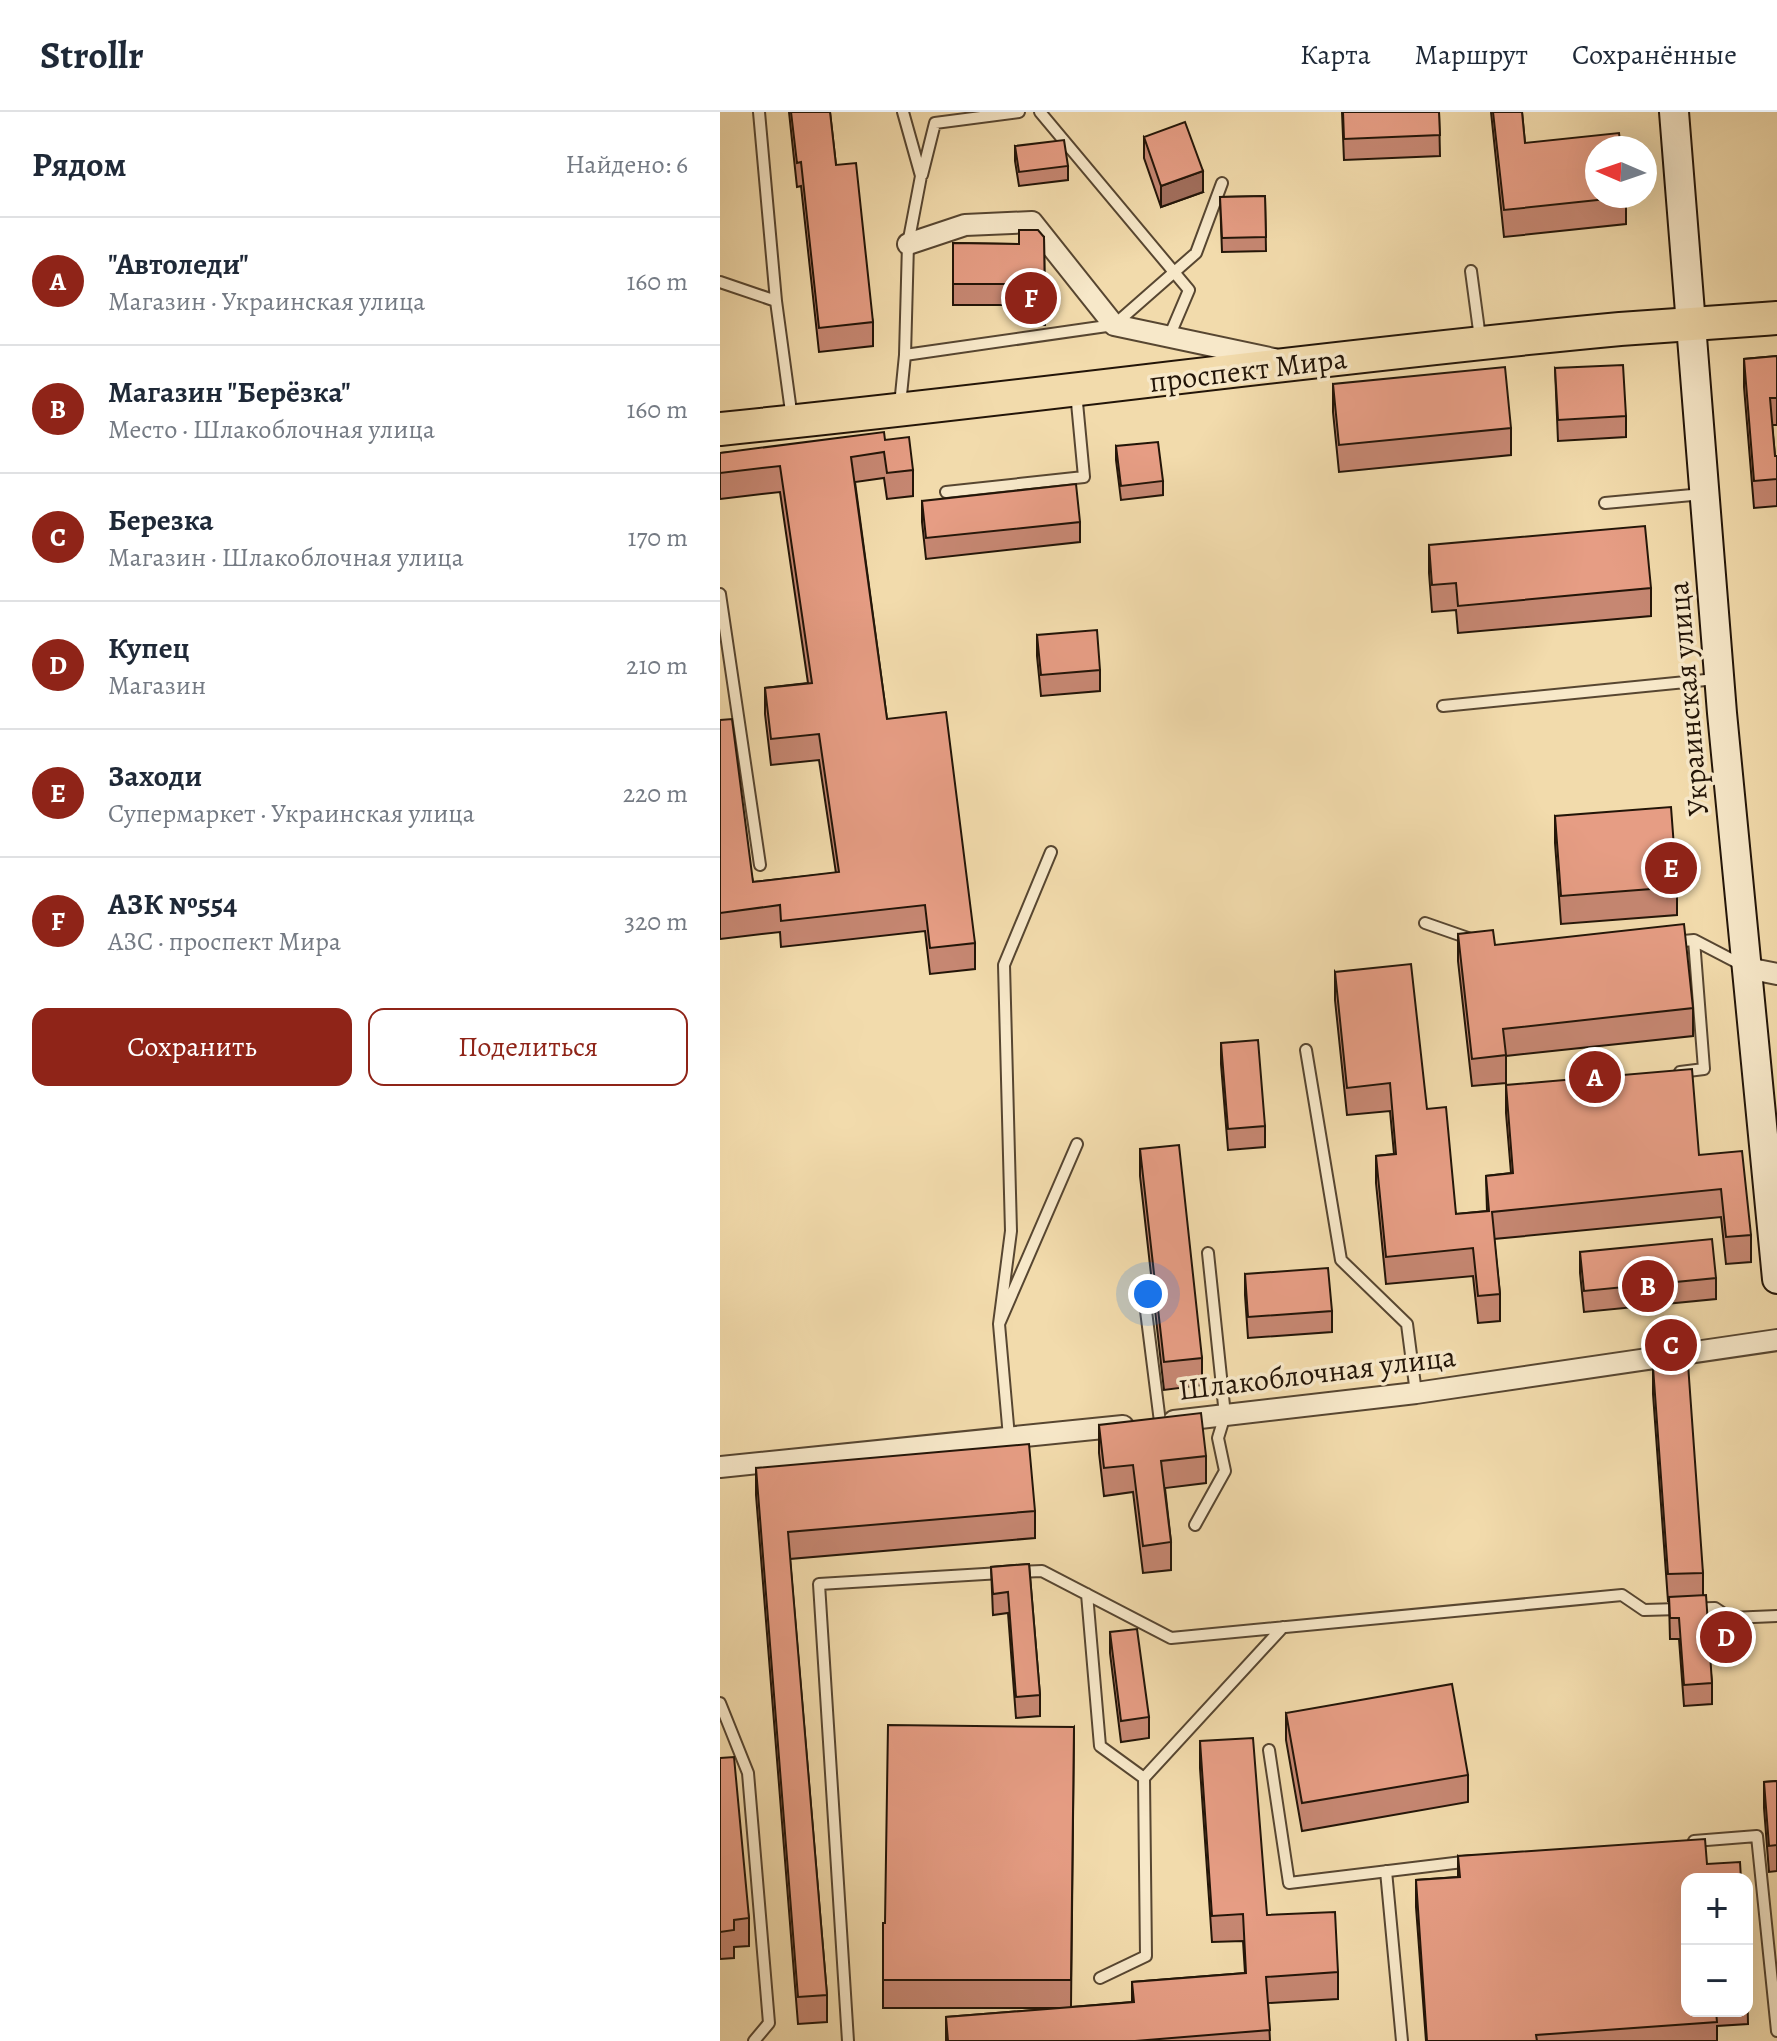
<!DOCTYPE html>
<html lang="ru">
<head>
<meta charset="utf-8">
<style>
  body { margin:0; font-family:Alegreya,serif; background:#f6f6f7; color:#1f2937 }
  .controls { position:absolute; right:24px; bottom:24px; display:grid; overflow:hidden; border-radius:16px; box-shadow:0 8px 32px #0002 }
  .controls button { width:72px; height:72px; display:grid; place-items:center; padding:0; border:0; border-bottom:2px solid #e0e1e3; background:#fff; color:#1f2937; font:40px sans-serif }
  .compass { position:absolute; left:865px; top:24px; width:72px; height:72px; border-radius:50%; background:#fff; box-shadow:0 8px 32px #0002; rotate:272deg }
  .you { position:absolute; left:428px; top:1182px; width:28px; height:28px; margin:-20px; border:6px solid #fff; border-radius:50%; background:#1a73e8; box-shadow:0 0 0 12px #1a73e833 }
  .badge { display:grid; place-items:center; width:52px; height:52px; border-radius:50%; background:#8f2418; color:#fff; font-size:26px; font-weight:700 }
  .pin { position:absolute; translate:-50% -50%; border:4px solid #fff; box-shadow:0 2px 8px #0006 }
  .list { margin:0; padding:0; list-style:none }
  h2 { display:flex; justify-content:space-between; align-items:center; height:104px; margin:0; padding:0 32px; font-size:34px }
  h2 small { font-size:26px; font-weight:400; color:#747a83 }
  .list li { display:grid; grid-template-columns:52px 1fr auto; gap:24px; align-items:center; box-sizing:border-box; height:128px; padding:0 32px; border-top:2px solid #e0e1e3 }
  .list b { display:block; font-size:30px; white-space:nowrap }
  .list p { margin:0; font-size:26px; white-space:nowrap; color:#747a83 }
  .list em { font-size:26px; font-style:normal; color:#747a83 }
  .actions { display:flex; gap:16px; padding:24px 32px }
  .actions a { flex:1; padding:18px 0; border:2px solid #8f2418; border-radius:16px; text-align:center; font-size:28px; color:#8f2418 }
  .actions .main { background:#8f2418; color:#fff }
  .map { position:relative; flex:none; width:1057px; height:1929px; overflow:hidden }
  header { display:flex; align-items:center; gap:48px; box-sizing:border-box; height:112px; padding:0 40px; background:#fff; border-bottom:2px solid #e0e1e3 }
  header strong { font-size:38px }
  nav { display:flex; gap:44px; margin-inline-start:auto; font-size:28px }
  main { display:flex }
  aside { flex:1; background:#fff }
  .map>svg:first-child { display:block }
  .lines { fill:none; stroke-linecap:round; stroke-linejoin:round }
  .service-casing { stroke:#574631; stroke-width:14 }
  .minor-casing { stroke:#574631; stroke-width:24 }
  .secondary-casing { stroke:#231508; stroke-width:32 }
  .primary-casing { stroke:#231508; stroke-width:36 }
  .service { stroke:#f7e8c9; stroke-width:10 }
  .minor { stroke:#f7e8c9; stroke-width:20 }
  .secondary { stroke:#f7e8c9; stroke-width:28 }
  .primary { stroke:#f2dbac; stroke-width:32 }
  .wall { fill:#c68772; stroke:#231508; stroke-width:2 }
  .shaded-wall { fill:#a16e5c; stroke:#231508; stroke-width:2 }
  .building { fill:#e69d84; stroke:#231508; stroke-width:2 }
  .labels { text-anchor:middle; stroke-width:7; stroke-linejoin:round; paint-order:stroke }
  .street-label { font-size:30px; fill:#231508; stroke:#f7e8c9 }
</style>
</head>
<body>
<header>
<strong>Strollr</strong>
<nav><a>Карта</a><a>Маршрут</a><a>Сохранённые</a></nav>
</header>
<main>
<aside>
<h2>Рядом<small>Найдено: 6</small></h2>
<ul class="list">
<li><span class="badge">A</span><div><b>&quot;Автоледи&quot;</b><p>Магазин · Украинская улица</p></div><em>160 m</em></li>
<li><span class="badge">B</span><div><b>Магазин &quot;Берёзка&quot;</b><p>Место · Шлакоблочная улица</p></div><em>160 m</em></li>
<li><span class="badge">C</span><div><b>Березка</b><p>Магазин · Шлакоблочная улица</p></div><em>170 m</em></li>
<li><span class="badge">D</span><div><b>Купец</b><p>Магазин</p></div><em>210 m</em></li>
<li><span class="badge">E</span><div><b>Заходи</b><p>Супермаркет · Украинская улица</p></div><em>220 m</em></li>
<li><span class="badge">F</span><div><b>АЗК №554</b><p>АЗС · проспект Мира</p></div><em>320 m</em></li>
</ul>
<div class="actions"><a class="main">Сохранить</a><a>Поделиться</a></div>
</aside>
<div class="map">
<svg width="1057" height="1929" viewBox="0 0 1057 1929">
  <rect width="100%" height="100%" fill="#f2dbac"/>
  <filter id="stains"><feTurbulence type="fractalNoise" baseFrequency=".0025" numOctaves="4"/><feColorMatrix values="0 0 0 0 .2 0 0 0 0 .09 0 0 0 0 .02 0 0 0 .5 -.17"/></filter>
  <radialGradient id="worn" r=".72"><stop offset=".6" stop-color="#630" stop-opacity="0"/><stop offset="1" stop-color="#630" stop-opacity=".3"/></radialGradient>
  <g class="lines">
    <defs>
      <path id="service" d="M 39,0 L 56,189
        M 320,0 L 469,178 L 449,225
        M 202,63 L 215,11 L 299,0
        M 751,159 L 760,226
        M 0,170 L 56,189 L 72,307
        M 185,243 L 394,213 L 476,141 L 502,71
        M 180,293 L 185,243 L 188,132 L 201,64 L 183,0
        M 226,380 L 364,365 L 356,280
        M 885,391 L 983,382
        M 0,482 L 40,753
        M 723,594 L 996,567
        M 705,811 L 751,827
        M 952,830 L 974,828 L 1022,853
        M 586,938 L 621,1148 L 687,1212 L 696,1281
        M 960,960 L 984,957 L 974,828
        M 423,1175 L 440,1310
        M 279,1212 L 291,1119 L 284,853 L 331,740
        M 289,1325 L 279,1212 L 357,1032
        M 475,1413 L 505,1359 L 498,1326 L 505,1303 L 488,1141
        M 297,1460 L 322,1459 L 451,1526 L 902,1483 L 924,1498 L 995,1496 L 1010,1506 L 1057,1504
        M 367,1482 L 380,1634 L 424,1666
        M 0,1591 L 28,1661 L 49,1911 L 34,1929
        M 549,1638 L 569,1771 L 751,1749
        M 974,1729 L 1037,1724 L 1057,1919
        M 666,1759 L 682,1929
        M 380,1866 L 426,1844 L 424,1666 L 563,1515
        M 128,1929 L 99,1472 L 281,1461"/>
      <path id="minor" d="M 188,132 L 245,113 L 312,110 L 394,213 L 554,247
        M 1027,856 L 1057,862
        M 454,1309 L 696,1281 L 1057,1228
        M 0,1355 L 403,1314"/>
      <path id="secondary" d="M 954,0 L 1002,601 L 1057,1167"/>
      <path id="primary" d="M 0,317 C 300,287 600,245 900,217 C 953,213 1005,210 1057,206"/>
    </defs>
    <use href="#service" class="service-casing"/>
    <use href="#minor" class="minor-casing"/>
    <use href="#secondary" class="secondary-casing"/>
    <use href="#primary" class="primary-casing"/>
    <use href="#service" class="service"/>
    <use href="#minor" class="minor"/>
    <use href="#secondary" class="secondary"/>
    <use href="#primary" class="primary"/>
  </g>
  <path class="wall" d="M 69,0 L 110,0 L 116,53 L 153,210 L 153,234 L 99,240 L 81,74 L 77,75 Z
    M 622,0 L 719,0 L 720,44 L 624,48 Z
    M 771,0 L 802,0 L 805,31 L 906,84 L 906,112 L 784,125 Z
    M 424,25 L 483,80 L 441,95 L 424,46 Z
    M 295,34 L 348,54 L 348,68 L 299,74 L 295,49 Z
    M 545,84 L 546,139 L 502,140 L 500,85 Z
    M 324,125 L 325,213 L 301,212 L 300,193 L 233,193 L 233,131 L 299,132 Z
    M 1057,244 L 1057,313 L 1052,313 L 1055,344 L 1057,344 L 1057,394 L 1034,396 L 1024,275 L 1024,247 Z
    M 835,256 L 906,304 L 906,325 L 838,329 Z
    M 613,272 L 791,316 L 791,343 L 619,360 L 613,300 Z
    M 165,328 L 193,358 L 193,384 L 167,387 L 164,366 L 135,370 L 167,607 L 255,831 L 255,857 L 210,862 L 205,819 L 61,835 L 60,820 L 0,827 L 0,608 L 33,770 L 116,761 L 99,648 L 51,653 L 45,602 L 45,576 L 88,571 L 60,380 L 0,387 L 0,341 Z
    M 396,334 L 443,369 L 443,383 L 401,388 L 396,348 Z
    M 202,389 L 360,410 L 360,430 L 206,447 L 202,410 Z
    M 709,433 L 931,476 L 931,504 L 738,521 L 736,498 L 712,500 L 709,461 Z
    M 317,523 L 380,558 L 380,579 L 321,584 L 317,544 Z
    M 835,704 L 957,775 L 957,803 L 841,812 L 835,731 Z
    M 738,822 L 973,896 L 973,924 L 786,944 L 786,971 L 752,974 L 738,849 Z
    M 615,860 L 707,997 L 736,1102 L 767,1099 L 766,1064 L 791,1061 L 786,1001 L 786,973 L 979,1043 L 1031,1123 L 1031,1150 L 1006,1152 L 1001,1105 L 774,1127 L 780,1182 L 780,1209 L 758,1211 L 753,1164 L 666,1172 L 656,1071 L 656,1044 L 674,1042 L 670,999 L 627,1003 L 615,888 Z
    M 501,931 L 545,1014 L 545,1035 L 508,1038 L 501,952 Z
    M 420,1037 L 482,1246 L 482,1273 L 444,1278 L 420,1064 Z
    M 860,1140 L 996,1166 L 996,1187 L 864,1200 L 860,1161 Z
    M 525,1162 L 612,1199 L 612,1220 L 528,1226 L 525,1183 Z
    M 933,1255 L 983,1461 L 983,1483 L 992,1571 L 992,1592 L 964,1594 L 959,1527 L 950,1527 L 949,1489 L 948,1489 L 933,1282 Z
    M 379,1313 L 486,1344 L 486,1371 L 445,1376 L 451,1430 L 451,1458 L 423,1461 L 413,1380 L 384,1384 L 379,1341 Z
    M 36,1356 L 315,1399 L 315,1426 L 70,1447 L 107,1883 L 107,1910 L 78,1912 L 36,1383 Z
    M 309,1452 L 320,1583 L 320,1604 L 296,1606 L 288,1501 L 273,1503 L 271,1455 Z
    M 390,1520 L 429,1605 L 429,1626 L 401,1630 L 390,1541 Z
    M 566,1601 L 748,1663 L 748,1690 L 582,1719 L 566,1628 Z
    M 354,1615 L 351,1895 L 412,1890 L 412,1870 L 525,1861 L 523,1829 L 492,1830 L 480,1656 L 480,1629 L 547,1803 L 618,1860 L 618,1887 L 548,1891 L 550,1929 L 226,1929 L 226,1905 L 341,1896 L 163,1896 L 163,1811 L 165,1811 Z
    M 0,1646 L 29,1806 L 29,1834 L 14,1835 L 14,1846 L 0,1847 Z
    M 1057,1669 L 1057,1759 L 1049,1760 L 1044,1696 L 1044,1670 Z
    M 738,1744 L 967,1899 L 1027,1899 L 1027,1862 L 1028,1912 L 997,1914 L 997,1929 L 706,1929 L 696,1795 L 696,1768 L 738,1765 Z"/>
  <path class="shaded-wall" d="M 483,59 L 483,80 L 441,95 L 441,74 Z"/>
  <path class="building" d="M 71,0 L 110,0 L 116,53 L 136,51 L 153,210 L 99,216 L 81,50 L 77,51 Z
    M 623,0 L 719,0 L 720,23 L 624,27 Z
    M 773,0 L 802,0 L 805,31 L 899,21 L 901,36 L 877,36 L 877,84 L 906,85 L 784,98 Z
    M 465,10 L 483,59 L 441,74 L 424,25 Z
    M 344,28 L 348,54 L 299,60 L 295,34 Z
    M 545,84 L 546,125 L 502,126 L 500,85 Z
    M 299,118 L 318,118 L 324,125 L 325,192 L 301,191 L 300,172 L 233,172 L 233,131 L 299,132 Z
    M 1057,244 L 1057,286 L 1050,286 L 1055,344 L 1057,344 L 1057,367 L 1034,369 L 1024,247 Z
    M 903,253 L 906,304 L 838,308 L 835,256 Z
    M 785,255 L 791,316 L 619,333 L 613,272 Z
    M 164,320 L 165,328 L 189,325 L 193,358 L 167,361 L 164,340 L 131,345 L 167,607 L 226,600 L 255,831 L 210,836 L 205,793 L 61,809 L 60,793 L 0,801 L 0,608 L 12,607 L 33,770 L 119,760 L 99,622 L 51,627 L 45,576 L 92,571 L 60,354 L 0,361 L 0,341 Z
    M 438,330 L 443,369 L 401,374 L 396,334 Z
    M 356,372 L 360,410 L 206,426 L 202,389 Z
    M 925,414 L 931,476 L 738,494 L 736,471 L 712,473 L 709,433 Z
    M 377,518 L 380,558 L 321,563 L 317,523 Z
    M 951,695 L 957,775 L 841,784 L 835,704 Z
    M 964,812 L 973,896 L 783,917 L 786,943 L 752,947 L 738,822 L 773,818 L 775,833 Z
    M 691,852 L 707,997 L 726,995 L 736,1102 L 769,1099 L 766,1064 L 793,1061 L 786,973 L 972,957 L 979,1043 L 1022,1039 L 1031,1123 L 1006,1125 L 1001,1077 L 772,1100 L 780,1182 L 758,1184 L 753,1136 L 666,1145 L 656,1044 L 676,1042 L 670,971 L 627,976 L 615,860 Z
    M 538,928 L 545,1014 L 508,1017 L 501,931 Z
    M 459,1033 L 482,1246 L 444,1250 L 420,1037 Z
    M 992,1127 L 996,1166 L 864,1179 L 860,1140 Z
    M 608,1156 L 612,1199 L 528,1205 L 525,1162 Z
    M 968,1252 L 983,1461 L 948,1462 L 933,1255 Z
    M 481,1301 L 486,1344 L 441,1349 L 451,1430 L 423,1434 L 413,1353 L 384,1356 L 379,1313 Z
    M 309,1332 L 315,1399 L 68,1420 L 107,1883 L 78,1885 L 36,1356 Z
    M 309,1452 L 320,1583 L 296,1585 L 288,1480 L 273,1482 L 271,1455 Z
    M 986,1483 L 992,1571 L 964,1573 L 959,1506 L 950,1506 L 949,1485 Z
    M 417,1517 L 429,1605 L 401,1609 L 390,1520 Z
    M 732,1572 L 748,1663 L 582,1691 L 566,1601 Z
    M 168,1613 L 354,1615 L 351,1868 L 163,1868 L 163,1811 L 165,1811 Z
    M 533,1626 L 547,1803 L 615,1800 L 618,1860 L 546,1865 L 550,1918 L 415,1929 L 228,1929 L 226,1905 L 414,1890 L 412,1870 L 526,1861 L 523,1802 L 492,1804 L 480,1629 Z
    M 14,1645 L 29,1806 L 14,1808 L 14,1818 L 0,1820 L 0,1646 Z
    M 1057,1669 L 1057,1733 L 1049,1734 L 1044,1670 Z
    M 985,1727 L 987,1752 L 1020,1750 L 1021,1767 L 967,1767 L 967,1899 L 996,1899 L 997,1910 L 816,1923 L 817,1929 L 707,1929 L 696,1768 L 740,1765 L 738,1744 Z"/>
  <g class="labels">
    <g class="street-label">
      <text transform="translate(528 258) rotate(-7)" y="10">проспект Мира</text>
      <text transform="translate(968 587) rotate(-95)" y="10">Украинская улица</text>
      <text transform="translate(597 1261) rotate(-7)" y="10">Шлакоблочная улица</text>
    </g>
  </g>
  <rect width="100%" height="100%" filter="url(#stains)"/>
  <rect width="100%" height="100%" fill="url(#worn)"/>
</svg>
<div class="controls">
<button>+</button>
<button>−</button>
</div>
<svg class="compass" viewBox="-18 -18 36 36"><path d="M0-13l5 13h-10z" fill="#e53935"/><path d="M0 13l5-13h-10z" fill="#747a83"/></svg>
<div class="you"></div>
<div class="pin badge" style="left:875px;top:965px">A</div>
<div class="pin badge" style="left:928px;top:1174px">B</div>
<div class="pin badge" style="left:951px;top:1233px">C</div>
<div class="pin badge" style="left:1006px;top:1525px">D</div>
<div class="pin badge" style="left:951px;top:756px">E</div>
<div class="pin badge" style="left:311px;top:186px">F</div>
</div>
</main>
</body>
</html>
